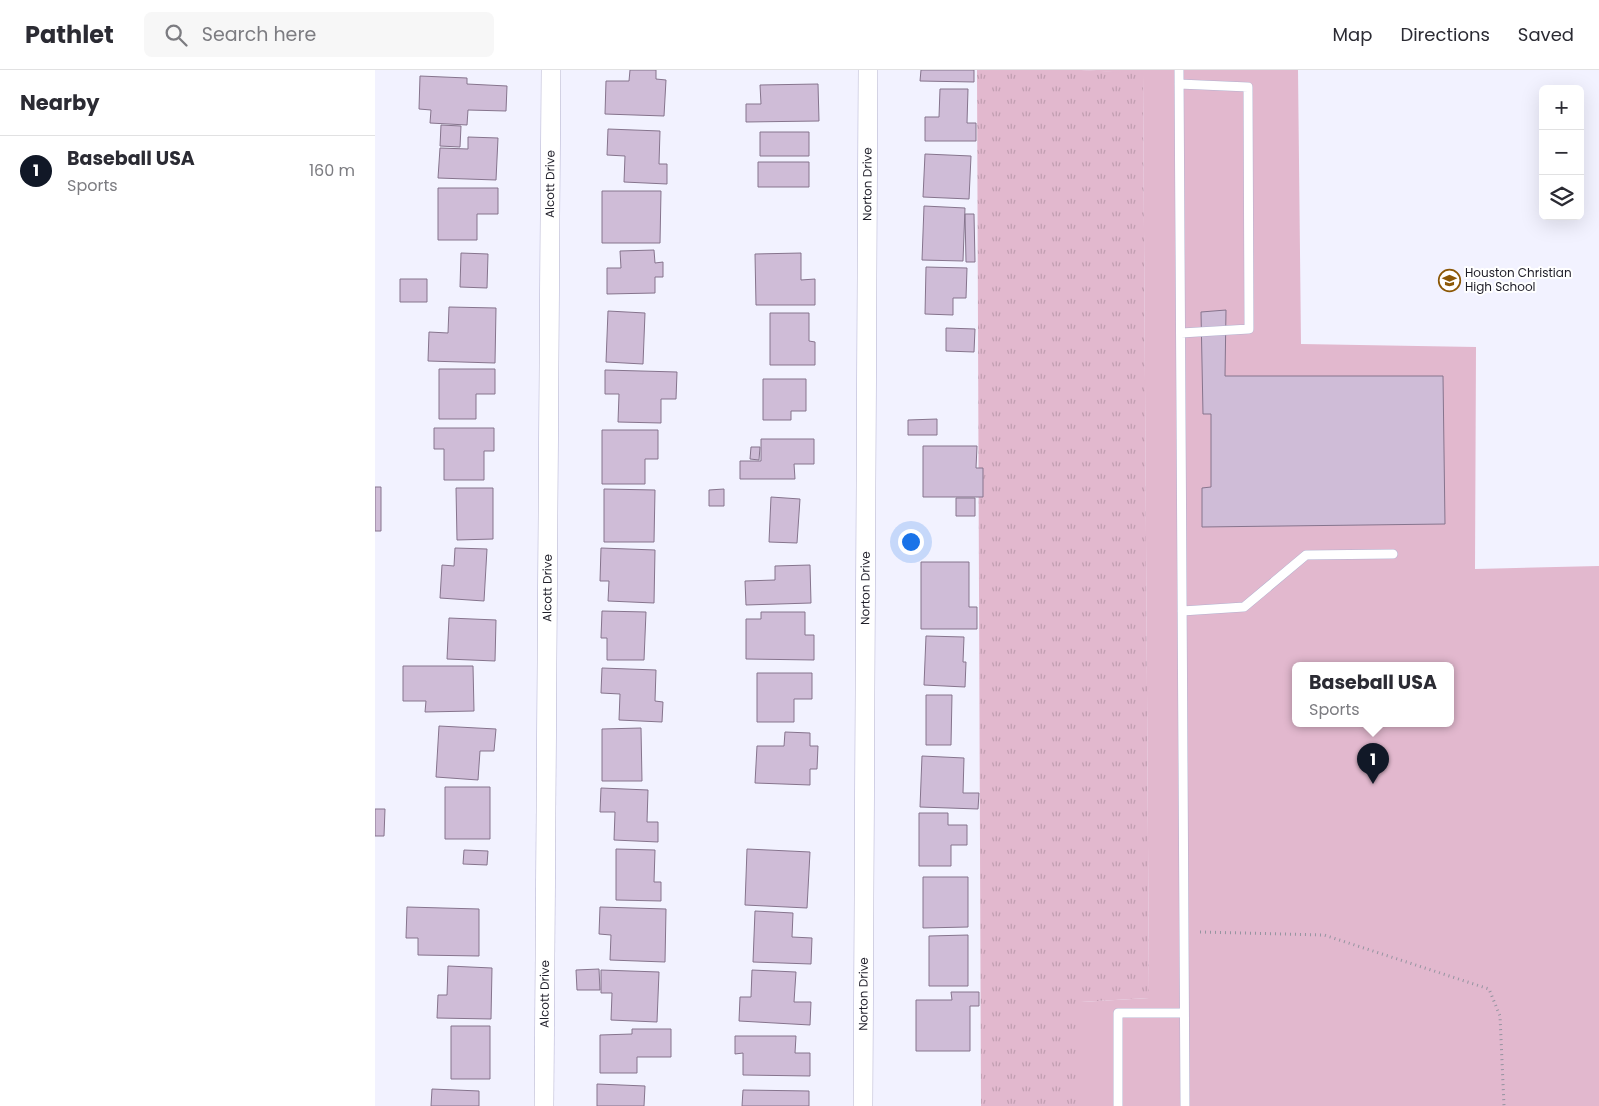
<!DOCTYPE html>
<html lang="en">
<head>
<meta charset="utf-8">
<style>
  body { margin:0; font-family:Poppins,sans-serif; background:#f7f7f7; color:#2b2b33 }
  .controls { position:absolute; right:15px; top:15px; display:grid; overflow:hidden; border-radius:8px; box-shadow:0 5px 20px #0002 }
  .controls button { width:45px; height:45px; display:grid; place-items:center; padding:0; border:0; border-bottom:1px solid #e1e1e2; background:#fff; color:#2b2b33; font:25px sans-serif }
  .you { position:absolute; left:535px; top:471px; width:18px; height:18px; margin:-12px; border:4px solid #fff; border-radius:50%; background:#1a73e8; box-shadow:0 0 0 8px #1a73e833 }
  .badge { display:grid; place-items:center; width:32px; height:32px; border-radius:50%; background:#111827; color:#fff; font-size:16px; font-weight:700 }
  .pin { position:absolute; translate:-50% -41px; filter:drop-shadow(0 1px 2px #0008) }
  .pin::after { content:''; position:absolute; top:26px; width:18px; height:15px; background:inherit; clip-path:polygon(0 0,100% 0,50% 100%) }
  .popup { position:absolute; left:917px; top:592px; width:162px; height:65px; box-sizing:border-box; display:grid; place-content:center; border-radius:8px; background:#fff; filter:drop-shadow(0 1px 4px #0005); font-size:16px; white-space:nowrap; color:#7c7c81 }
  .popup b { font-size:19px; color:#2b2b33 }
  .popup::after { content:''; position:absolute; left:50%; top:100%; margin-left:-10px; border:10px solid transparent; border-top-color:#fff }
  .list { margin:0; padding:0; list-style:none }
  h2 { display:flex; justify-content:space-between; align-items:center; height:65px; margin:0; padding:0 20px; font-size:21px }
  h2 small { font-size:16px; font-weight:400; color:#7c7c81 }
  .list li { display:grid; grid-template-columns:32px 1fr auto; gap:15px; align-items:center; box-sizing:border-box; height:70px; padding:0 20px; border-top:1px solid #e1e1e2 }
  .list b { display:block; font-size:19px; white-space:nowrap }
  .list p { margin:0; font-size:16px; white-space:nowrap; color:#7c7c81 }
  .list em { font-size:16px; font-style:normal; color:#7c7c81 }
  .icon { flex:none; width:28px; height:28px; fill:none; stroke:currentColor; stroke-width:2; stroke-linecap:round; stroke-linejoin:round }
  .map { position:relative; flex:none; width:1224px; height:1036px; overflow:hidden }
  header { display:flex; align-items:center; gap:30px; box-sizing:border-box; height:70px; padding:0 25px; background:#fff; border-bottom:1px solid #e1e1e2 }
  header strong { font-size:24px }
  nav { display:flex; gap:28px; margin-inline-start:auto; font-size:18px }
  .search { width:350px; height:45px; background:#f7f7f7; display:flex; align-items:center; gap:12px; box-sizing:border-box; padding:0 18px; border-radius:8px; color:#7c7c81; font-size:19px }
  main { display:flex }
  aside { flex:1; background:#fff }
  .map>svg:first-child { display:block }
  .grass { fill:url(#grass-tufts) }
  .garden { fill:#e2b8ce; fill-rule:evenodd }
  .building { fill:#cfbcd7; stroke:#86748d }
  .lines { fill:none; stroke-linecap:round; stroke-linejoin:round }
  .lane-casing { stroke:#b2b0cf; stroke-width:10 }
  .street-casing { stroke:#b2b0cf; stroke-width:20 }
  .path { stroke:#9594a0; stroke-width:3; stroke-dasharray:1 4; stroke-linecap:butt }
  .lane { stroke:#fff; stroke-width:9 }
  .street { stroke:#fff; stroke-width:19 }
  .labels { text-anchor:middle; stroke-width:4; stroke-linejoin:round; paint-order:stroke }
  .street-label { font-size:12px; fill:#1e1d28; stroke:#fff }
  .poi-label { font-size:12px; fill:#1e1d28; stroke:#fff; text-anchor:start }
</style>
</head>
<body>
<header>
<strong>Pathlet</strong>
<div class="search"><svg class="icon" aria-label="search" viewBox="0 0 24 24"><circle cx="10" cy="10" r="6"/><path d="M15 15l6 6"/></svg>Search here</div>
<nav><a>Map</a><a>Directions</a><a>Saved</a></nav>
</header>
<main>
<aside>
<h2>Nearby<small></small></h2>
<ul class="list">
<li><span class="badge">1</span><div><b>Baseball USA</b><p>Sports</p></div><em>160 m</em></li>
</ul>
</aside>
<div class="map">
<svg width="1224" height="1036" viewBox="0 0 1224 1036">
  <defs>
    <pattern id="grass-tufts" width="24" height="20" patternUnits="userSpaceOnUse" patternTransform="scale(1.25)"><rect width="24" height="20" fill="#e2b8ce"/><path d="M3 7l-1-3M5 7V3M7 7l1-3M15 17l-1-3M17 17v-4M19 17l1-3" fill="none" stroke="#c19eb1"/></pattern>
  </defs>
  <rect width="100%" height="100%" fill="#f2f2ff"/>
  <path class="grass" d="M 602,0 L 706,0 L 768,3 L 774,928 L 706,932 L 706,1036 L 606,1036 Z"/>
  <path class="garden" d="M 706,0 L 923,0 L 926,274 L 1101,277 L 1100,499 L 1224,496 L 1224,1036 L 706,1036 L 706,932 L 774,928 L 768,4 ZM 920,595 L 1076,595 L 1076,653 L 920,653 Z"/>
  <path class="building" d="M 255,0 L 281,0 L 281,9 L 291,10 L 289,46 L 230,44 L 231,11 L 254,11 Z
    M 546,0 L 599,0 L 599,12 L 545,11 Z
    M 45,6 L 92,8 L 92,14 L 132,16 L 131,41 L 93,40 L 92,55 L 55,53 L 56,40 L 44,39 Z
    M 443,14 L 444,51 L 371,52 L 371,34 L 386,34 L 385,15 Z
    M 565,19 L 593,19 L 592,53 L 601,53 L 601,71 L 550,71 L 550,47 L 564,47 Z
    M 66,55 L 86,56 L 85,77 L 65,76 Z
    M 233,59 L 285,61 L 284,94 L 292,94 L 292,114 L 249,112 L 250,86 L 232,85 Z
    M 385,62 L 434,62 L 434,86 L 385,86 Z
    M 93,67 L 123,68 L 121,110 L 63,108 L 65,78 L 93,79 Z
    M 550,84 L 596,86 L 594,129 L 548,127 Z
    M 383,92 L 434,92 L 434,117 L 383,117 Z
    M 63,118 L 123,118 L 123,144 L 102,144 L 102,170 L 63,170 Z
    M 227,121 L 286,121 L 285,173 L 227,173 Z
    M 549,136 L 590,138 L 588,191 L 547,190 Z
    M 590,144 L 599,144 L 600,192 L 591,192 Z
    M 279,180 L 280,193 L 288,192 L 288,207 L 280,207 L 280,223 L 232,224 L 232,198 L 246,198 L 245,181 Z
    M 86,183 L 113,184 L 112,218 L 85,217 Z
    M 426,183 L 426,210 L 440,209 L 440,235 L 381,235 L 380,184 Z
    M 551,197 L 592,198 L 591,228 L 578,228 L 578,245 L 550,244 Z
    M 25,209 L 52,209 L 52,232 L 25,232 Z
    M 74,237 L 121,238 L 120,293 L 53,291 L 54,262 L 73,263 Z
    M 851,240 L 850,306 L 1068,306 L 1070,454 L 827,457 L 827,418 L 836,417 L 836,344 L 828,344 L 826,242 Z
    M 233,241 L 270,243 L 268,294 L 231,292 Z
    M 395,243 L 434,243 L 434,271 L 440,272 L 440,295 L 395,295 Z
    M 571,258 L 600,259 L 599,282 L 571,281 Z
    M 64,299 L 120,299 L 120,324 L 101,324 L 101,349 L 64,349 Z
    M 230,300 L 302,302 L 301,329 L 286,329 L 286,353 L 243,352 L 244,324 L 230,324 Z
    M 388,309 L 431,309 L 431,341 L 416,341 L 416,350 L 388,350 Z
    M 562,349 L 562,365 L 533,365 L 533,350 Z
    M 59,358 L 119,358 L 119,381 L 109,381 L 109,410 L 69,410 L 69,379 L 59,379 Z
    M 227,360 L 283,360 L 283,389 L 270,389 L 270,414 L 227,414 Z
    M 386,369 L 439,369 L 439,394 L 419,394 L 420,409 L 365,409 L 365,391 L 386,391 Z
    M 548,376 L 602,376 L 601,398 L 608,398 L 608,427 L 548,427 Z
    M 376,377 L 385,377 L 384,390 L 375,389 Z
    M 0,417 L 6,417 L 6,461 L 0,461 Z
    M 81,418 L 118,418 L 118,469 L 82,470 Z
    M 229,419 L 280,420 L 279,472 L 229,472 Z
    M 349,419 L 349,436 L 334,436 L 334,420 Z
    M 396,427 L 425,429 L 422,473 L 394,472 Z
    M 581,428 L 600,428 L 600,446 L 581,446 Z
    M 80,478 L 112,479 L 109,531 L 65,528 L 67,495 L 79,496 Z
    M 226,478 L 280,480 L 279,533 L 233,531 L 234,511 L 225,511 Z
    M 546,492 L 594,492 L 594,537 L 602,537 L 602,559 L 546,559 Z
    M 435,495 L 436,533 L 371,535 L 370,511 L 400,510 L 400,496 Z
    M 227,541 L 271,542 L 269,590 L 232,590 L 232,568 L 226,568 Z
    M 386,542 L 430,542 L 430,565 L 439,565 L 439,590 L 371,589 L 371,549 L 386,549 Z
    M 74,548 L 121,550 L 120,591 L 72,589 Z
    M 551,566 L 589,567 L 588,592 L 591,592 L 590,617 L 549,615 Z
    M 28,596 L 98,596 L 99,641 L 50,642 L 51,631 L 28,631 Z
    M 227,598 L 281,600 L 280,631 L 288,632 L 287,652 L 244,650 L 245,624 L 226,623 Z
    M 382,603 L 437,603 L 437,629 L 419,629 L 419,652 L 382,652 Z
    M 551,625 L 577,625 L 576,675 L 551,675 Z
    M 64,656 L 121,659 L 119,681 L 105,681 L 103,710 L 61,707 Z
    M 266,658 L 267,711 L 227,711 L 227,659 Z
    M 410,662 L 435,663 L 435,676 L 443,676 L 442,699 L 435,699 L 435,715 L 380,713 L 382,676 L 409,676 Z
    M 547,686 L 589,688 L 588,723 L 604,723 L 603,739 L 545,737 Z
    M 70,717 L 115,717 L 115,769 L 70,769 Z
    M 226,718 L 273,720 L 272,752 L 283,752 L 283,772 L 239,770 L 240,742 L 225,742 Z
    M 0,739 L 10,739 L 9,766 L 0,766 Z
    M 544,743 L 573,743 L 573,755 L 592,755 L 592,775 L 576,775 L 576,796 L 544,796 Z
    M 241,779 L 280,780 L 279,812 L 286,812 L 286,831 L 241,830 Z
    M 372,779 L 435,782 L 432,838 L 370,835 Z
    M 89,780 L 113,781 L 112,795 L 88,794 Z
    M 548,807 L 593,807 L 593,857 L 548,858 Z
    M 32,837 L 104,839 L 104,886 L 43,885 L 43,868 L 31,868 Z
    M 225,837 L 291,839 L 290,892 L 235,890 L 236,865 L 224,864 Z
    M 380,841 L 418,843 L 417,867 L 437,868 L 436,894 L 378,892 Z
    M 593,865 L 593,916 L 554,916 L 554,866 Z
    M 73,896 L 117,898 L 116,949 L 62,948 L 63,925 L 72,925 Z
    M 224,899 L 225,920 L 202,920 L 201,900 Z
    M 226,900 L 284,902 L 282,952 L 236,950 L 237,923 L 226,923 Z
    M 377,900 L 421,902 L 419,932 L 436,932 L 435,955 L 364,951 L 365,927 L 376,927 Z
    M 576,922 L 604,922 L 604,936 L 595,936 L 595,981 L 541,981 L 541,930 L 577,930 Z
    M 76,956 L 115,956 L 115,1009 L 76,1009 Z
    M 257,959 L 296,959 L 296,987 L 262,987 L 262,1003 L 225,1003 L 225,965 L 257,964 Z
    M 360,966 L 421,966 L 420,983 L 435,983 L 435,1006 L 368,1005 L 368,983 L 360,984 Z
    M 222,1014 L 270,1016 L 269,1036 L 222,1036 Z
    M 57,1019 L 104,1021 L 104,1036 L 56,1036 Z
    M 368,1020 L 434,1021 L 434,1036 L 367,1036 Z"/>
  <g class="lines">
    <defs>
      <path id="lane" d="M 804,0 L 810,1036
        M 804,14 L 873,17 L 874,259 L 806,263
        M 807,541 L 869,537 L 931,485 L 1018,484
        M 743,1036 L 743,943 L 809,943"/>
      <g id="street">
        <path id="s1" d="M 169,1036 L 176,0"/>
        <path id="s2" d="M 488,1036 L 493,0"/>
      </g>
    </defs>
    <use href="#lane" class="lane-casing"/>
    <use href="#street" class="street-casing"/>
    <path class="path" d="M 825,862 L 949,865 L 1114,919 L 1125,946 L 1129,1036"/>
    <use href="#lane" class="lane"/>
    <use href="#street" class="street"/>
  </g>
  <defs>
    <symbol id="school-ring" viewBox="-11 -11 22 22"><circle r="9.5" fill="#fff" stroke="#8c5806" stroke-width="1.5"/><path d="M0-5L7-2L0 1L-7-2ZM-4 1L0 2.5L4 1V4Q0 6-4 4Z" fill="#8c5806"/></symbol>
  </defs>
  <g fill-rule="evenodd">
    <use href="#school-ring" x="1062" y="198" width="25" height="25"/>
  </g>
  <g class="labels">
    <g class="street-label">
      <text dy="4" stroke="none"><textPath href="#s1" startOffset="922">Alcott Drive</textPath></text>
      <text dy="4" stroke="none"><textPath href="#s2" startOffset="922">Norton Drive</textPath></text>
      <text dy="4" stroke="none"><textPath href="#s1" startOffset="518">Alcott Drive</textPath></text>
      <text dy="4" stroke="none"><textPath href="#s2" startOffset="518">Norton Drive</textPath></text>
      <text dy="4" stroke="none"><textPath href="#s1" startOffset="112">Alcott Drive</textPath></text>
      <text dy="4" stroke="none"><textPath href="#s2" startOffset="112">Norton Drive</textPath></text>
    </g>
    <g class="poi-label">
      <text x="1090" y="207">Houston Christian<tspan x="1090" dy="14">High School</tspan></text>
    </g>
  </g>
</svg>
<div class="controls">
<button>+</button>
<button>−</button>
<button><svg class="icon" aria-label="layers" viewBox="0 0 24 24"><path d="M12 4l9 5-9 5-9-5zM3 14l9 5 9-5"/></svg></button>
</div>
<div class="you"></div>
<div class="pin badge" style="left:998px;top:714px">1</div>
<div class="popup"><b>Baseball USA</b>Sports</div>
</div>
</main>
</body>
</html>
